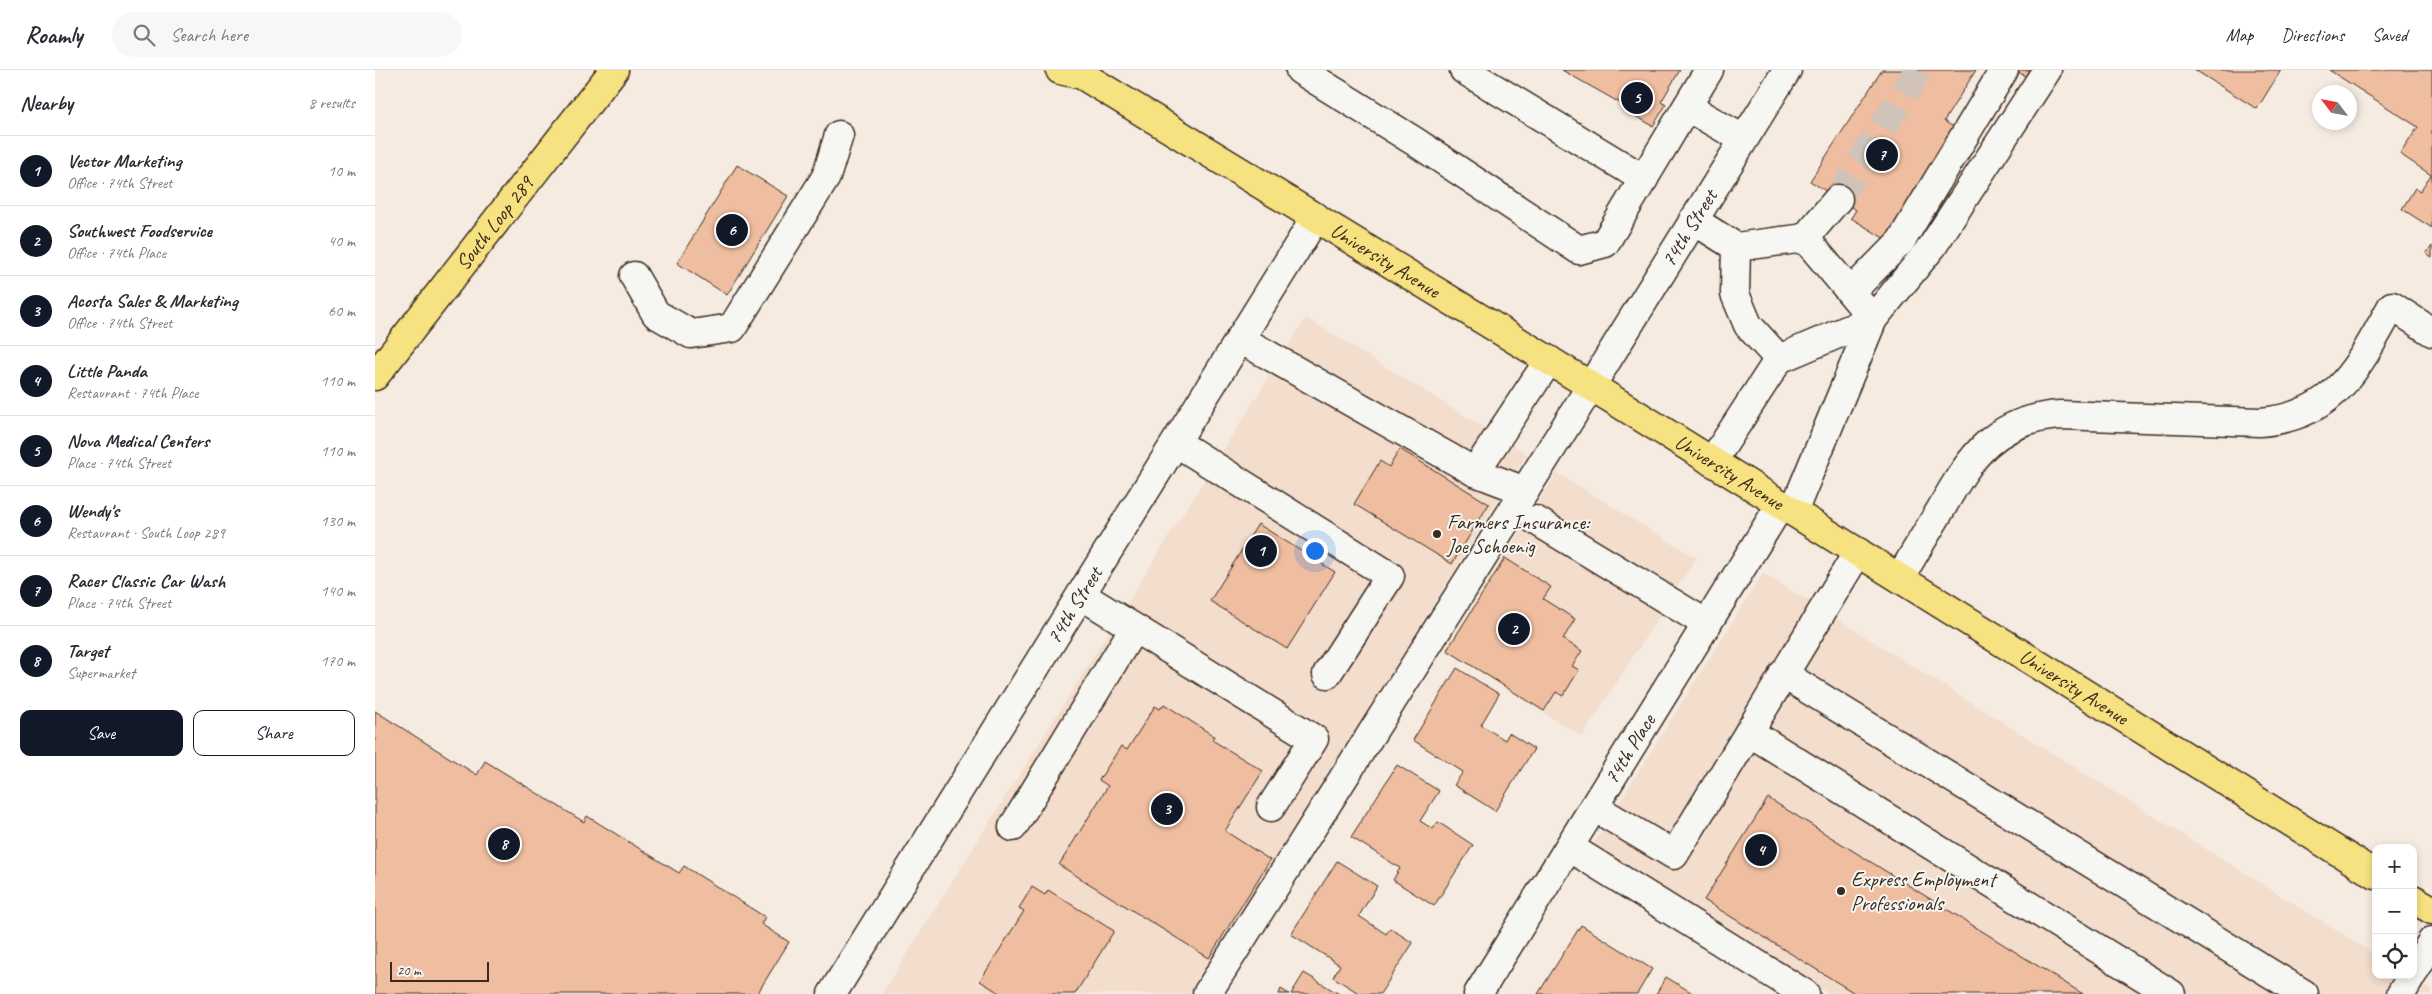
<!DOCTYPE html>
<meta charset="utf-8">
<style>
:root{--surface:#fff;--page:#f7f7f7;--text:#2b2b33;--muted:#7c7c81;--line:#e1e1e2;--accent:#111827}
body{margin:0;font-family:Caveat,sans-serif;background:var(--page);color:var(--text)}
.controls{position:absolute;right:15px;bottom:15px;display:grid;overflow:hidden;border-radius:10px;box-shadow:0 2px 8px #0003}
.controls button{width:45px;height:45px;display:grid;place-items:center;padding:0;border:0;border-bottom:1px solid var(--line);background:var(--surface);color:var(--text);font:25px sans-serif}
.compass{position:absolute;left:1937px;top:15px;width:45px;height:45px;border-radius:50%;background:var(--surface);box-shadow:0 2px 8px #0003;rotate:302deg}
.scale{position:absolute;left:15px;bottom:12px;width:99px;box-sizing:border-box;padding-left:5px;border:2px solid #3b2a1e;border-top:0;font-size:14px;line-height:18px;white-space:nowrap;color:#3b2a1e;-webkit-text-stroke:4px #f6f6f2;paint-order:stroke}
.you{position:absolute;left:939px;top:480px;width:18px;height:18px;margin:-12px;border:4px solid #fff;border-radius:50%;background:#1a73e8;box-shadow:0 0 0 8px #1a73e833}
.badge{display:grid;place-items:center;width:32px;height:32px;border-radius:50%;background:var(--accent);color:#fff;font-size:16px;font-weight:700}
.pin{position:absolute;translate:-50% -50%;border:2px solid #fff;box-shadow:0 1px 5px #0006}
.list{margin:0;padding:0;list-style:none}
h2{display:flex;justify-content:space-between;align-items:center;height:65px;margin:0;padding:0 20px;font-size:21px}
h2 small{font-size:16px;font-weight:400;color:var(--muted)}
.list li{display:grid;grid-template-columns:32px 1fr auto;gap:15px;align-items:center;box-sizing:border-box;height:70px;padding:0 20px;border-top:1px solid var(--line)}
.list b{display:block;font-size:19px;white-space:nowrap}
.list p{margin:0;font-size:16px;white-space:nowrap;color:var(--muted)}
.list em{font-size:16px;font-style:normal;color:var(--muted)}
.actions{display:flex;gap:10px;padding:15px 20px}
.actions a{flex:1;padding:11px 0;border:1px solid var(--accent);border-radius:10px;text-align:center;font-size:18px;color:var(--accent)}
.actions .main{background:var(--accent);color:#fff}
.icon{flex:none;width:28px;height:28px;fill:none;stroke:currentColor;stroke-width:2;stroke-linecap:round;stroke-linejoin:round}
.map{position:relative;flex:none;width:2057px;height:924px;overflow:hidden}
header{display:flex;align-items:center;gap:30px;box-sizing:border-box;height:70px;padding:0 25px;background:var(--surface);border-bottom:1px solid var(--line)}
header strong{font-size:24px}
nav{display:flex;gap:28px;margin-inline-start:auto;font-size:18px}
.search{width:350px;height:45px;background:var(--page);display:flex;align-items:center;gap:12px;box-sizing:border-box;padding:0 18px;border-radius:28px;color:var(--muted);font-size:19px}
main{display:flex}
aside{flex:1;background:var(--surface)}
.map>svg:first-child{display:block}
.built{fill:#f3ddcd}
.building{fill:#efbd9f;stroke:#3b2a1e}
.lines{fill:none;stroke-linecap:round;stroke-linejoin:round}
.minor-tunnel{stroke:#d0c4ba;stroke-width:28;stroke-dasharray:28 14;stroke-linecap:butt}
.minor-casing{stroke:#3b2a1e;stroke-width:31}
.major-casing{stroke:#3b2a1e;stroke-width:31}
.minor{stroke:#f6f6f2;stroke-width:28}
.major{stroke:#f7e281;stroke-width:28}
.poi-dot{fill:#3b2a1e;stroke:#f6f6f2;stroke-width:2}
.labels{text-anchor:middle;stroke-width:4;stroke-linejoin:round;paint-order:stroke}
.street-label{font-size:21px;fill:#3b2a1e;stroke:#f6f6f2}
.poi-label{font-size:21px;fill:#3b2a1e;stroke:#f6f6f2;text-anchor:start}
</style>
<header>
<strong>Roamly</strong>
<div class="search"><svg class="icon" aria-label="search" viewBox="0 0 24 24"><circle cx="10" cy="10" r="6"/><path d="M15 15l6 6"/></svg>Search here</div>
<nav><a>Map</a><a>Directions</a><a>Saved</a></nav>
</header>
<main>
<aside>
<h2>Nearby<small>8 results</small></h2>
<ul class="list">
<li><span class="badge">1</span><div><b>Vector Marketing</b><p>Office · 74th Street</p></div><em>10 m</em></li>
<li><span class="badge">2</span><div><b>Southwest Foodservice</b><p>Office · 74th Place</p></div><em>40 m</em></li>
<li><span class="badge">3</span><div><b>Acosta Sales &amp; Marketing</b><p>Office · 74th Street</p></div><em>60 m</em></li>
<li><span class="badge">4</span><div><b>Little Panda</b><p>Restaurant · 74th Place</p></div><em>110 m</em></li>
<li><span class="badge">5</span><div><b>Nova Medical Centers</b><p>Place · 74th Street</p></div><em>110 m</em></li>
<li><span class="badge">6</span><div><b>Wendy's</b><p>Restaurant · South Loop 289</p></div><em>130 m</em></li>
<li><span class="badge">7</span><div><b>Racer Classic Car Wash</b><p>Place · 74th Street</p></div><em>140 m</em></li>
<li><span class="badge">8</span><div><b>Target</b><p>Supermarket</p></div><em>170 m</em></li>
</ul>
<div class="actions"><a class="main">Save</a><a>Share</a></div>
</aside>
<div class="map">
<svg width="2057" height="924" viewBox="0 0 2057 924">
<rect width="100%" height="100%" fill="#f5ebe1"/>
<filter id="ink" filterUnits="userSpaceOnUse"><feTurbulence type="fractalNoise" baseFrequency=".02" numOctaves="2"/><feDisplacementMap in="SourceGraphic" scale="10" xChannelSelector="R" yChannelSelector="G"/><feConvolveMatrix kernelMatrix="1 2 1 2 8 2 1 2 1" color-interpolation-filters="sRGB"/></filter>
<g filter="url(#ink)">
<!-- built -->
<g class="built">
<polygon points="931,248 1152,384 816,924 507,924"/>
<polygon points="1182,403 1321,488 1207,667 1070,580"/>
<polygon points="1388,503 2001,885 2001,905 2034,905 2057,920 2057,924 1454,924 1217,776"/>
</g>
<!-- building -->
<g class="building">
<polygon points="1187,0 1305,0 1286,32 1291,35 1278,56 1257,44 1259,41"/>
<polygon points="1507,0 1601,0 1569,51 1580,58 1510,169 1476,148 1481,140 1435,111"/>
<polygon points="1640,0 1658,0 1653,8"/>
<polygon points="1820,0 1906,0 1882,39"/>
<polygon points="1954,0 2057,0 2057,158 2027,139 2040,118 2045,121 2056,105 2025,84 2043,57"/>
<polygon points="362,95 413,126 352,225 302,193"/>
<polygon points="2057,176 2057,188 2051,184"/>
<polygon points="1025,379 1114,434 1077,494 979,434 1005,391 1014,397"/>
<polygon points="883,454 960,502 912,579 835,531"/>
<polygon points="1130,488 1176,517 1168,529 1200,549 1188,569 1207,581 1197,596 1204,600 1188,626 1181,622 1169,641 1072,580"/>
<polygon points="1082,598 1124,624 1106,655 1130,670 1134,663 1159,679 1120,741 1079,715 1088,702 1038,670"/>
<polygon points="789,634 839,666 837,670 888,701 850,761 895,790 834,888 684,795 733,716 724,710 746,676 752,680 780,636 785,639"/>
<polygon points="0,641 102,705 110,691 209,752 212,746 304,803 309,796 390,847 386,854 414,872 382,924 0,924"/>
<polygon points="1022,695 1064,721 1045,751 1058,759 1063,752 1098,775 1059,836 1018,810 1025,798 976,767"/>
<polygon points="1393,728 1708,924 1481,924 1329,830"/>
<polygon points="962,791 1002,816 984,846 1011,864 1015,858 1038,873 1005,924 985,924 958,907 965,895 916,864"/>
<polygon points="657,817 670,825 673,820 739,861 700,924 626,924 605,911 649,841 644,838"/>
<polygon points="1206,855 1277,899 1262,924 1163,924"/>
<polygon points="929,903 964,924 916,924"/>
<polygon points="1291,907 1319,924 1281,924"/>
<polygon points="906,919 914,924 904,924"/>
</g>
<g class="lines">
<!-- minor-tunnel -->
<polyline class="minor-tunnel" points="1463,129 1543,0"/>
<defs>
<g id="minor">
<polyline points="925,0 1039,71 1204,180 1230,173 1334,0"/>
<polyline points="1089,0 1269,109"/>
<polyline points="1312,37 1368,69"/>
<polyline points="1318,150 1361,177 1360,224 1373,255 1404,289"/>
<polyline points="1430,168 1463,129"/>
<polyline points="259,206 281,244 316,264 357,258 451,107 464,65"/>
<polyline points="1476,222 1526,171 1629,0"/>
<polyline points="865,269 1100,402 1150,421"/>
<polyline points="802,373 1015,506 952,604"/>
<polyline points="1337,392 1404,289 1498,249 1430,168 1361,177"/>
<polyline points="1100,402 1174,290"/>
<polyline points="1418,442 1498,249 1557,177 1672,0"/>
<polyline points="1160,450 1332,554"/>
<path d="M1525,508c13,-23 27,-46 41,-69 30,-53 53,-89 119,-94l200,7c77,-6 98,-56 132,-116l40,26"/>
<polyline points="706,525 939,669 896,737"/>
<polyline points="1408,604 1929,924"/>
<polyline points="1374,662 1483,482"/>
<polyline points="1219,737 1299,785 1374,662 1796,924"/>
<polyline points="638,757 759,558"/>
<polyline points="1194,777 1430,924"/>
<polyline points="2038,903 2057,871"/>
<path id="s1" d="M457,924l484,-777"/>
<path id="s2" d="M832,924l384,-608 196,-316"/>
<path id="s3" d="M1103,924l303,-490"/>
<polyline points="2026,924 2037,905"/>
</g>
<g id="major">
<path id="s4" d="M685,0l22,5 509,311 785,489"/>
<path id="s5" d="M0,306l239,-306"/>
<polyline points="2038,829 2057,840"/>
</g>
</defs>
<!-- minor casing -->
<use href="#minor" class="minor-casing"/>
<!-- major casing -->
<use href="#major" class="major-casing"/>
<!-- minor -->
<use href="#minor" class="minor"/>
<!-- major -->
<use href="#major" class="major"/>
</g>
</g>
<!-- markers -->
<g class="poi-dot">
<circle cx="1062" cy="464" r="5"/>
<circle cx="1466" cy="821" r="5"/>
</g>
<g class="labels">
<!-- street labels -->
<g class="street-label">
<text dy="7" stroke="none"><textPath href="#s5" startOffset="194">South Loop 289</textPath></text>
<text dy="7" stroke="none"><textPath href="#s2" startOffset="905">74th Street</textPath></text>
<text dy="7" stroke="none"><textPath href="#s4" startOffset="378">University Avenue</textPath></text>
<text dy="7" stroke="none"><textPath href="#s4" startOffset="782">University Avenue</textPath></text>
<text dy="7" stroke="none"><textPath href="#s1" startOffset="458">74th Street</textPath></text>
<text dy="7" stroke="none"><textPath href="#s4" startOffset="1188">University Avenue</textPath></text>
<text dy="7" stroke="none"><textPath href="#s3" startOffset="288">74th Place</textPath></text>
</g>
<!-- poi labels -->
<g class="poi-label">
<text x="1072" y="459">Farmers Insurance:<tspan x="1072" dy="24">Joe Schoenig</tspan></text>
<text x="1476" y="816">Express Employment<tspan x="1476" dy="24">Professionals</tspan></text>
</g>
</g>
</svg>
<div class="controls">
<button>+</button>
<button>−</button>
<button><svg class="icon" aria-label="locate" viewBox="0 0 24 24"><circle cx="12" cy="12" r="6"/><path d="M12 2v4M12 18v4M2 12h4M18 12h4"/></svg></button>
</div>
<svg class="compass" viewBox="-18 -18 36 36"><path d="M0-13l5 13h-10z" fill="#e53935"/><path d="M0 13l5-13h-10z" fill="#7c7c81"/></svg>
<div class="scale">20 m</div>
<div class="you"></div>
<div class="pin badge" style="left:886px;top:481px">1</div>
<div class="pin badge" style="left:1139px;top:559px">2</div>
<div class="pin badge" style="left:792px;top:739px">3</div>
<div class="pin badge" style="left:1386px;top:780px">4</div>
<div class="pin badge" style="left:1262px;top:28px">5</div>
<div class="pin badge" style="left:357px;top:160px">6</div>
<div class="pin badge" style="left:1507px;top:85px">7</div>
<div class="pin badge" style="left:129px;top:774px">8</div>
</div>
</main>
